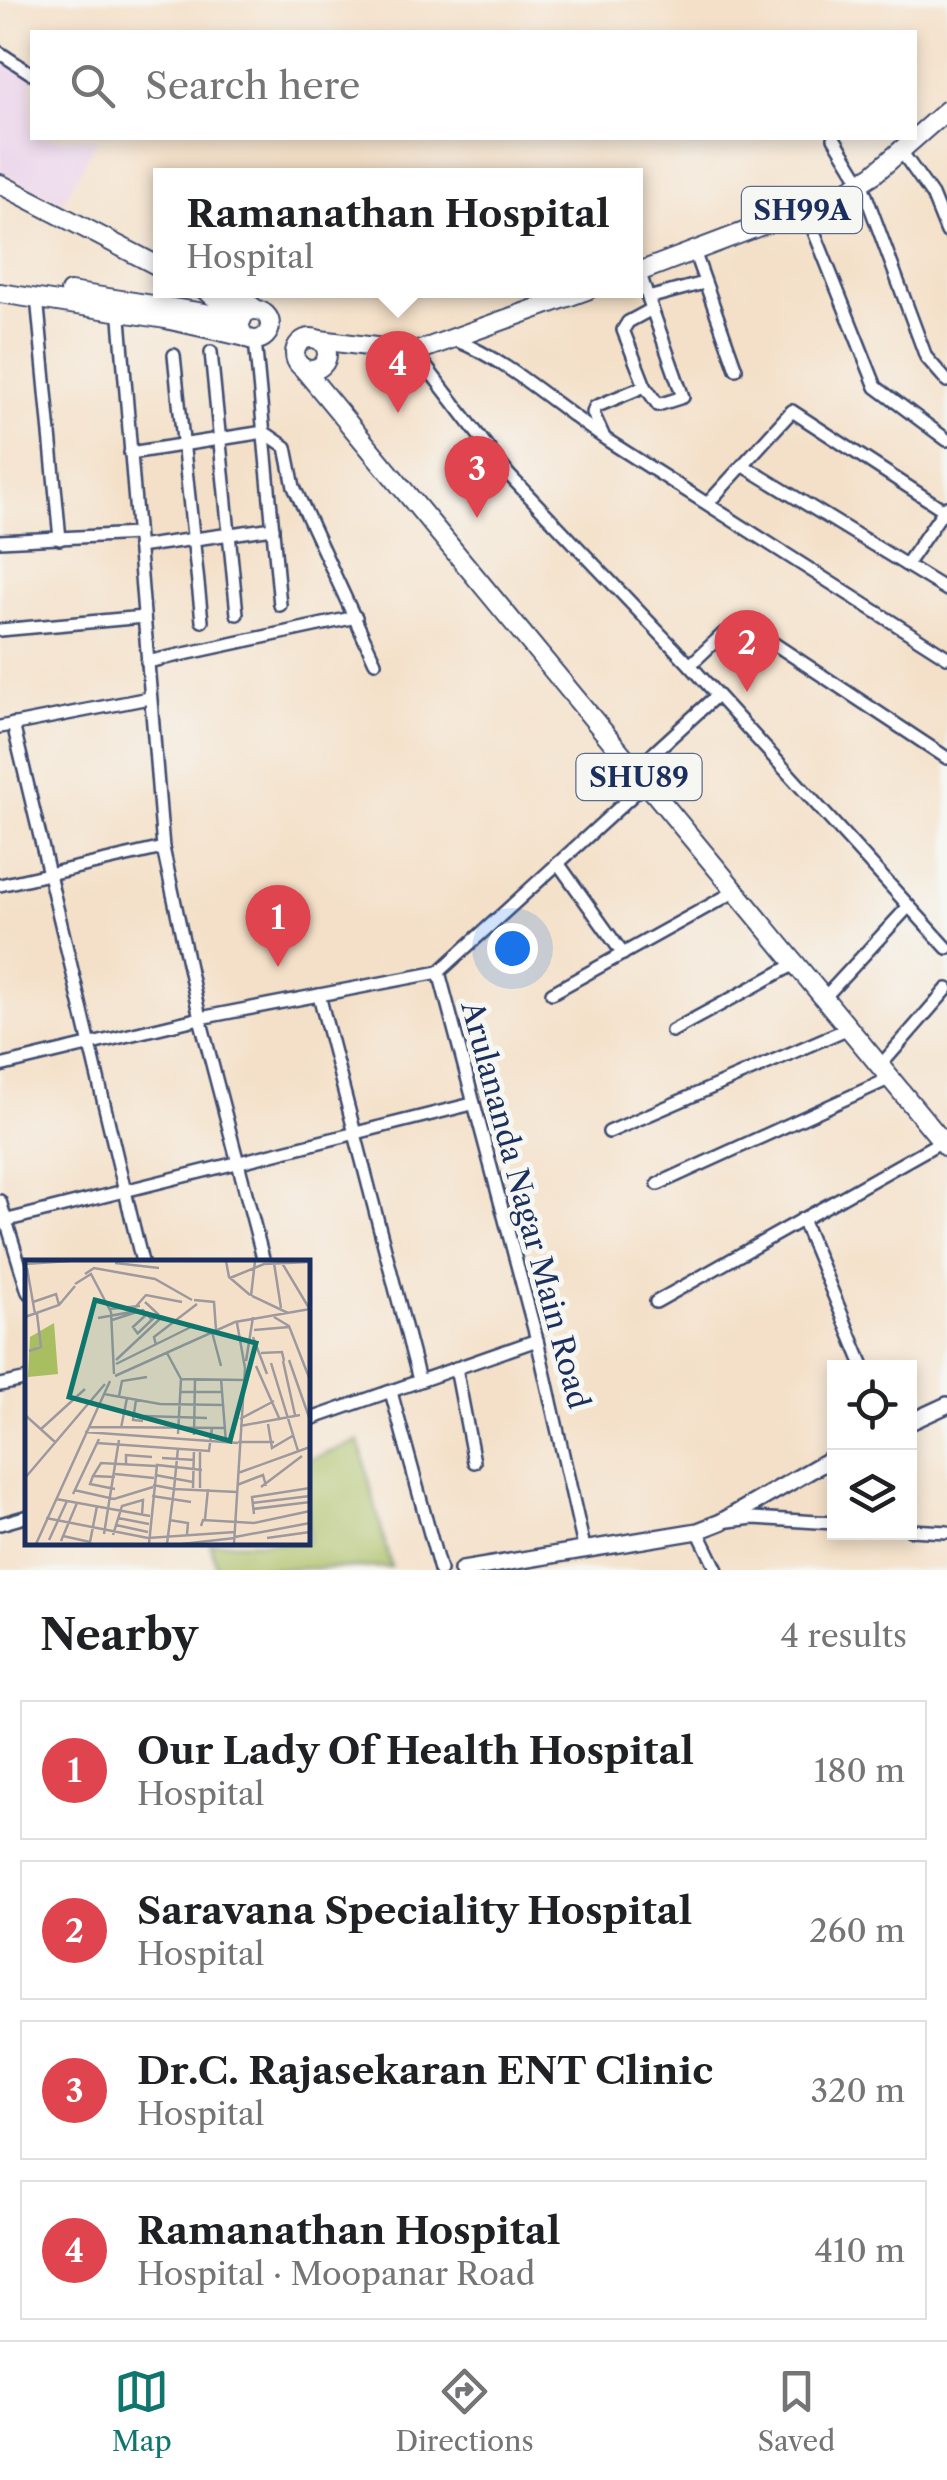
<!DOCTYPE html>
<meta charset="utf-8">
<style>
:root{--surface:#fff;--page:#f2f2f2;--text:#202124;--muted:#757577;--line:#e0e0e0;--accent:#0f766e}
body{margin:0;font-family:"Libre Caslon Text",serif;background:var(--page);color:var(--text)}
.controls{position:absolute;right:30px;bottom:30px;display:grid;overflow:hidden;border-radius:0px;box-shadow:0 5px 15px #0003}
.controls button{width:90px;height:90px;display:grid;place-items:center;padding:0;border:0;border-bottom:2px solid var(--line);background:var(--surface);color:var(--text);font:50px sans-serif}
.you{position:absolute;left:512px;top:948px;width:35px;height:35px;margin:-25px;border:8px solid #fff;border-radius:50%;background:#1a73e8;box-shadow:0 0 0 15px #1a73e833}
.badge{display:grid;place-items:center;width:65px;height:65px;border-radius:50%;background:var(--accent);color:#fff;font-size:32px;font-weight:700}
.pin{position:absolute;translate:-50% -82px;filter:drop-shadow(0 2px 5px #0008)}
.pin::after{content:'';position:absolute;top:52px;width:35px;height:30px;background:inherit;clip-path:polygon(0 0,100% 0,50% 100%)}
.popup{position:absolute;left:153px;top:168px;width:490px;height:130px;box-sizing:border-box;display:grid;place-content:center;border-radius:0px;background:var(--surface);filter:drop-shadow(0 2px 8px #0005);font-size:32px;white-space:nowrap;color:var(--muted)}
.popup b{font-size:38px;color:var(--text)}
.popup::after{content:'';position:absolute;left:50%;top:100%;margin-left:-20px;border:20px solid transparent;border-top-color:var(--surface)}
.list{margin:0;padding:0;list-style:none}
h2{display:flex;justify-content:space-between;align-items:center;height:130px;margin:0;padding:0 40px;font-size:42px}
h2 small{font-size:32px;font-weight:400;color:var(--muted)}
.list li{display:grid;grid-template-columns:65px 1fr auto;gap:30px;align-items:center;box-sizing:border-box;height:140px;margin:0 20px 20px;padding:0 20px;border:2px solid var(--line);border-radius:0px}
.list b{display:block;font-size:38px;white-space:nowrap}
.list p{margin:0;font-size:32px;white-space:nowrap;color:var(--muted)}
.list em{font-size:32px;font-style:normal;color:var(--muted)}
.icon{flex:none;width:55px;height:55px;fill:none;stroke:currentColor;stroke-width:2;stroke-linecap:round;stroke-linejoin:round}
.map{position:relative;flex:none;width:947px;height:1570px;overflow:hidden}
.search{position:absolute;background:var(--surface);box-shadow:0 5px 15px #0003;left:30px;right:30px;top:30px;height:110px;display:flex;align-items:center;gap:25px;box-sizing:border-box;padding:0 35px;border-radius:0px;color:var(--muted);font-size:38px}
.sheet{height:770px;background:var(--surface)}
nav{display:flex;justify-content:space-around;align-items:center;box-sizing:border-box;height:140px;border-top:2px solid var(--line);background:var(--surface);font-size:28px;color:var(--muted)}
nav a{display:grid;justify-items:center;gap:5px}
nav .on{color:var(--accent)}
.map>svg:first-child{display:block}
.built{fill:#ebd1eb}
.green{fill:#a9bd61;stroke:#627660;stroke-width:2.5}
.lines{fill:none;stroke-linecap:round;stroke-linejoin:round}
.minor-casing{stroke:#3c4a6e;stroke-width:16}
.secondary-casing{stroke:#3c4a6e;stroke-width:20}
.primary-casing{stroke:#3c4a6e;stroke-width:22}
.minor{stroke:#fff;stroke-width:11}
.secondary{stroke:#fff;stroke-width:15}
.primary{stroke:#fff;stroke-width:18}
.labels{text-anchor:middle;stroke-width:10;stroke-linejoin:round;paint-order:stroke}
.shield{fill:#f6f6f2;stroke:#5d6b8a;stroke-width:2.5}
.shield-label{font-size:28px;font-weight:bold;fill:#1b2f5e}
.street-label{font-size:30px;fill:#1b2f5e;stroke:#f6f6f2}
.inset-road{fill:none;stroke:#9d999e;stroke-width:2.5}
.view{fill:#0f766e;fill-opacity:0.15;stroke:#0f766e;stroke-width:5}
.inset-edge{fill:none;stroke:#1b2f5e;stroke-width:5}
</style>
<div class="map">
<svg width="947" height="1570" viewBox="0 0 947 1570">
<rect width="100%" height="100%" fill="#f6f6f2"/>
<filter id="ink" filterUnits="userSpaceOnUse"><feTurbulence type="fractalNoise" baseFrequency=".01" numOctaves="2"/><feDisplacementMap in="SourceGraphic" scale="20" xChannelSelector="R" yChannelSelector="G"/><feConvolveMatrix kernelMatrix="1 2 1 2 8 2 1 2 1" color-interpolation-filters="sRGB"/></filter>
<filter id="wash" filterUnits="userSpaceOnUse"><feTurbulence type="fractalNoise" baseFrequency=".0048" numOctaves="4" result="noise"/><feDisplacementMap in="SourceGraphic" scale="40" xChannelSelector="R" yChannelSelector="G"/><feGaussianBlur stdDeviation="2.25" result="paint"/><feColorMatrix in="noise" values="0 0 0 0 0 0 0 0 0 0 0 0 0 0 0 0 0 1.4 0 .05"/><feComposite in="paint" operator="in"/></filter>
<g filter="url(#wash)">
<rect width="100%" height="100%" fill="#f4e0c8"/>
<!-- built -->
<polygon class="built" points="0,45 32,65 32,138 98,138 63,202 0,172"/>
<!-- green -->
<polygon class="green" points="359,1441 391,1567 218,1570 210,1543 308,1542 308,1460"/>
</g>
<g filter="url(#ink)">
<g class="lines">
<defs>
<g id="minor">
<polyline points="0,53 32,74"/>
<polyline points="834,138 861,182 926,357 947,381"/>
<polyline points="901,151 932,195 947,232"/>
<polyline points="805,209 876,387 947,440"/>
<polyline points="694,251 736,369"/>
<polyline points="37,297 60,539"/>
<polyline points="648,298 704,283"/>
<polyline points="119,306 163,848 200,1018 264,1262"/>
<polyline points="255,340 280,605"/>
<path d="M455,340c56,22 102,67 152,100 113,73 227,144 340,217"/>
<polyline points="211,352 237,614"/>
<polyline points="415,352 509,475 690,665 947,948"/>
<polyline points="174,355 202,621"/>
<polyline points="645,386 658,405 683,397 652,309"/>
<polyline points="603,435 593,413 595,407 645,386 623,330 628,322 652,309 639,271"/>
<polyline points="130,453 264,432 286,447 294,487 375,662"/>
<polyline points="744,466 947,590"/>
<polyline points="709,502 792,411 947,512"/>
<polyline points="0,541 137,534"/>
<polyline points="138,547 273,528"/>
<polyline points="906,565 946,507"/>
<polyline points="0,630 144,617"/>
<polyline points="147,662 356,617"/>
<polyline points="690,665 724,633 743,623 947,758"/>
<polyline points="13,724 142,1262"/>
<polyline points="0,727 149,698"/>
<polyline points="634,771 717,695"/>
<polyline points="558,863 623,954"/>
<polyline points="0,885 163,848"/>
<polyline points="552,993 734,892"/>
<polyline points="319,995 419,1380"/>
<polyline points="824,998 909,906"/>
<polyline points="672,1031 795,964"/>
<polyline points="881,1065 947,989"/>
<polyline points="0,1066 200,1018 439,972"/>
<polyline points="609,1132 849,1028"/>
<polyline points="658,1184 891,1078"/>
<polyline points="0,1201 28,1292"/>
<polyline points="802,1219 864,1368"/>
<polyline points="0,1222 472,1104"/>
<polyline points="656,1302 942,1141"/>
<polyline points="456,1368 474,1462"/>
<polyline points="0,1385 28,1379"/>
<polyline points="391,1392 440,1570"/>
<polyline points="308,1420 537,1340"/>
<polyline points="729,1521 753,1518 834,1523"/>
<polyline points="0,1524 28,1516"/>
<polyline points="910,1530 947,1532"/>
<polyline points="698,1531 717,1570"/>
<polyline points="584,1547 537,1340 439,972 645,784"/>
</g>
<g id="secondary">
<polyline points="910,1422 947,1405"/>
<polyline points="462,1570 698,1531 721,1522 834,1457"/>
</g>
<g id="primary">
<polyline points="0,184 160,267"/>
<polyline points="636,273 839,196 874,174 947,110"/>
<polyline points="205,290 241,318"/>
<polyline points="230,290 257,310"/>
<polyline points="70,292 242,319"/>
<polyline points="0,293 166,319 246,337"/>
<circle cx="255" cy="325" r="15"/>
<circle cx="311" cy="354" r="16"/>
<polyline points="320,340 415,352 587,290"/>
<polyline points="302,367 947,1147"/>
</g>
</defs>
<!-- minor casing -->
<use href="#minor" class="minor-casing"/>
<!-- secondary casing -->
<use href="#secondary" class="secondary-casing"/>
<!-- primary casing -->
<use href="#primary" class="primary-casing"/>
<!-- minor -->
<use href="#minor" class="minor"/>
<!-- secondary -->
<use href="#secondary" class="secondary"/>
<!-- primary -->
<use href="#primary" class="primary"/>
</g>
</g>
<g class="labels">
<!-- shield labels -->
<g class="shield">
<rect x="742" y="187" width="120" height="46" rx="8"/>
<rect x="576.5" y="754" width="125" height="46" rx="8"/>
</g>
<g class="shield-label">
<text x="802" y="220">SH99A</text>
<text x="639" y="787">SHU89</text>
</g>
<!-- street labels -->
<g class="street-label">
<text transform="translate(525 1205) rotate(75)" y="10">Arulananda Nagar Main Road</text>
</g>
</g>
<!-- overview -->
<g transform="translate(25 1260)">
<rect width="285" height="285" fill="#f4e0c8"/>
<path d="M29,63l4,51 -30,3 2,-40z" fill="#a9bd61"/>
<path class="inset-road" d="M201,1l3,16 21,18M90,3l44,5M249,3l7,45M257,3l27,45M0,4l45,-3M2,8l8,46M60,14l9,-6 61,11 37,21M205,18l34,-14 46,-2M50,24l16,-10 20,38 3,62M226,36l4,-35M227,36l36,17M169,40l20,2 2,28M8,42l23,-8 3,11M84,49l31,-3M0,57l34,-12 16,-19M249,57l15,9 21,54M73,58l33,-6 15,-17 36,7M87,60l31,-10 9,10M229,70l35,-3M187,72l9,34M112,74l21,-20 -13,-12M113,74l-5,-7 16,-15M228,77l14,37M131,85l-2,-8 43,-33M4,91l12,-4 -4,-33M142,93l14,26 63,1M236,93l21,-1 2,9M91,100l47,-44M264,100l21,60M221,101l7,-44M258,101l12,54M246,103l27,88M91,104l79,-39M231,106l24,54M90,116l120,-54 75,-13M196,119l5,64M155,132h42M79,134l56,10 63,1M94,136l3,-15 25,-4M111,140l-3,20 10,1M0,155l30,27M119,156l63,2M215,159l34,-18M243,164l4,24 22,-13M215,166l60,-11M64,167l136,1M96,168l6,-30M15,170l45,-41M60,172l153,11M153,174l3,-55M169,175l1,-56M213,182h36M72,183l112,8 3,-23M175,191v37M137,198l33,2M101,204v-9l26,2M213,213l72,-26M90,214l39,4M130,215l38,7M68,216l-3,8 25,5M90,217l-22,-1 8,-13 55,3M0,218l80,-94M128,225l21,4 4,-41M212,225l26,-10 3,11M236,227l41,-31M168,228l1,-39M49,230l40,9 39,-12M48,234l26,-55M127,236l39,6M31,239l94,17M227,243l58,-7M228,249l57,-7M229,254l-2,-17 58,-9M21,258l102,20 87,-6M93,258l31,6M180,259l3,-30M144,260l19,3 -1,11M91,265l32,7M176,266l2,-6 51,3 56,-12M79,274l15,-94M88,275l9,-29 21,-6 -1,15M38,276l27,6 7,-36M210,277l75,-14M242,278l43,-6M24,280l18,-39M36,281l16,-38M11,284l74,-163M124,284l8,-79 45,5M142,284l7,-55 63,3M157,284l53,-6M209,284l11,-176 -8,-45"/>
<path class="view" d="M70,40l161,43 -26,98 -161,-44z"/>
<rect width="285" height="285" class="inset-edge"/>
</g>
</svg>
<div class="controls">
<button><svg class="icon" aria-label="locate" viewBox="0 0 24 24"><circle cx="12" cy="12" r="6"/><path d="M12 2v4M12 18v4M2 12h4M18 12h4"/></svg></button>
<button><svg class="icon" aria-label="layers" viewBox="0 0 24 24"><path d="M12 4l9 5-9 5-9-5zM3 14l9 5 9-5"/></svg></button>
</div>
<div class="you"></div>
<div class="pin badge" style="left:278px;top:967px;background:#e0444e">1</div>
<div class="pin badge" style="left:747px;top:692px;background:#e0444e">2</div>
<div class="pin badge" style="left:477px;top:518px;background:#e0444e">3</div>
<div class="pin badge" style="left:398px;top:413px;background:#e0444e">4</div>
<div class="popup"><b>Ramanathan Hospital</b>Hospital</div>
<div class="search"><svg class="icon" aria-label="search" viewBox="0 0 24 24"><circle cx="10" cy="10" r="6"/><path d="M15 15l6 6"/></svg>Search here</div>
</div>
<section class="sheet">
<h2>Nearby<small>4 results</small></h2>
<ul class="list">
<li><span class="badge" style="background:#e0444e">1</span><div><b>Our Lady Of Health Hospital</b><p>Hospital</p></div><em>180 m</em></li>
<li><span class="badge" style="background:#e0444e">2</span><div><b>Saravana Speciality Hospital</b><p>Hospital</p></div><em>260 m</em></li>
<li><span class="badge" style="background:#e0444e">3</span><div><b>Dr.C. Rajasekaran ENT Clinic</b><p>Hospital</p></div><em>320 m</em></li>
<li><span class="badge" style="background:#e0444e">4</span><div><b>Ramanathan Hospital</b><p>Hospital · Moopanar Road</p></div><em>410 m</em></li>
</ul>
</section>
<nav>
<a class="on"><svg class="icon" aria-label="map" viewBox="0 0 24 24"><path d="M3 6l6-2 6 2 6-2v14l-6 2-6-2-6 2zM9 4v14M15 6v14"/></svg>Map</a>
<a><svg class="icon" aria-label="directions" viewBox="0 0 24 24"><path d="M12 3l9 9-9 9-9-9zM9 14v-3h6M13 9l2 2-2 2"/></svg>Directions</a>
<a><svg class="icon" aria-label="saved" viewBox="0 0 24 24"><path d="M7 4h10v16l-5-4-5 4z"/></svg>Saved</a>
</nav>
